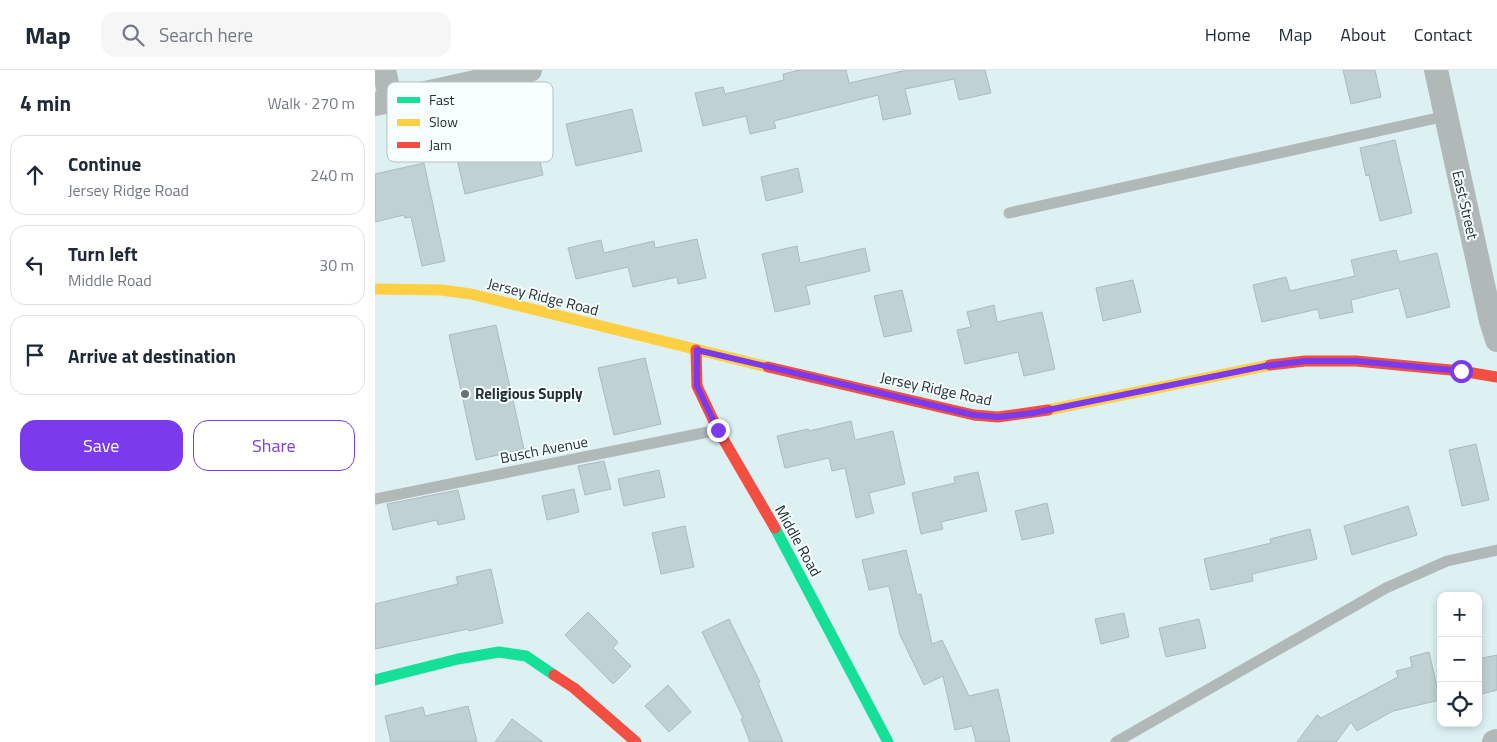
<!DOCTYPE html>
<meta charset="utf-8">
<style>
:root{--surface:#fff;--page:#f6f6f7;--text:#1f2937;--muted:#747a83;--line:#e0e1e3;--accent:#7c3aed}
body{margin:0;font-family:"Titillium Web",sans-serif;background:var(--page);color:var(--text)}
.controls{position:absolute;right:15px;bottom:15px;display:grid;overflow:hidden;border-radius:10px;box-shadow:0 2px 8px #0003}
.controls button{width:45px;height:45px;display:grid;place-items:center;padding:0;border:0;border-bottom:1px solid var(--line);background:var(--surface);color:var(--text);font:25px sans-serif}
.stop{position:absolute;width:15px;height:15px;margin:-11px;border:4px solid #7c3aed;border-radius:50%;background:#fff}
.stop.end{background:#7c3aed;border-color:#fff;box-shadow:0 1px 5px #0008}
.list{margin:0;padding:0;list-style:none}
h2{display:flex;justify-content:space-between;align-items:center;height:65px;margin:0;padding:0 20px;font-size:21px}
h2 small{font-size:16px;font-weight:400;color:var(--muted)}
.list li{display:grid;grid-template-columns:32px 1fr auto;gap:15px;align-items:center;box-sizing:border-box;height:80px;margin:0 10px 10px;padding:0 10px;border:1px solid var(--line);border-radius:15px}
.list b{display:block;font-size:19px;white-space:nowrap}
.list p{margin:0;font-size:16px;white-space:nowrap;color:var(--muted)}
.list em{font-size:16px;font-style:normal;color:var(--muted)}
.actions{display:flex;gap:10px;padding:15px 20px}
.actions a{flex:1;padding:11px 0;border:1px solid var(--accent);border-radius:15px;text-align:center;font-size:18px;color:var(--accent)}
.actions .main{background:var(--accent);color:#fff}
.icon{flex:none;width:28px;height:28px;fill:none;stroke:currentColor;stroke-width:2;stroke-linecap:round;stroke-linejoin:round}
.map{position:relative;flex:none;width:1122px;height:672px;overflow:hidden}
header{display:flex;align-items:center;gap:30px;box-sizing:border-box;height:70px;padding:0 25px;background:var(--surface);border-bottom:1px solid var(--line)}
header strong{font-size:24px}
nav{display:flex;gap:28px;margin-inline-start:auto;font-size:18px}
.search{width:350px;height:45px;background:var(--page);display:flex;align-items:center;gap:12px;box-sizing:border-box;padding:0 18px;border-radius:15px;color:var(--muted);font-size:19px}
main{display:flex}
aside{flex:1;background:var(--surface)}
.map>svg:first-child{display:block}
.building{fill:#bfd1d3;stroke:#adbbbd}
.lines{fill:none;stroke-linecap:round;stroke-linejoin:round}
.lane{stroke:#b1b8b8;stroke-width:11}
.street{stroke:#b1b8b8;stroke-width:24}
.fast{stroke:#16e098;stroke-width:11}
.slow{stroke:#ffcf43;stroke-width:11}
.jam{stroke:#f24e42;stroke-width:11}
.route{stroke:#7c3aed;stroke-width:6}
.poi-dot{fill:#657475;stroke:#f7feff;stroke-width:2}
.labels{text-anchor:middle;stroke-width:4;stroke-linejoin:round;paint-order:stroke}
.street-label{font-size:15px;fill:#243132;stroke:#f7feff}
.poi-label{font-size:15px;font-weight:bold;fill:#243132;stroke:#f7feff;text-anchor:start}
.key{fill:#f7feff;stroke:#b8c0c2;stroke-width:1}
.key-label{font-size:14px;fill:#243132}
</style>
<header>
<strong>Map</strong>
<div class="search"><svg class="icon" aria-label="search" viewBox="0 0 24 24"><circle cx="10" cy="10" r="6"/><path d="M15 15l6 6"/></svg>Search here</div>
<nav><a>Home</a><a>Map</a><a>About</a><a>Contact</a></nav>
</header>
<main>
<aside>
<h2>4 min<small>Walk · 270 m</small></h2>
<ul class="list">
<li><svg class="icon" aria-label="ahead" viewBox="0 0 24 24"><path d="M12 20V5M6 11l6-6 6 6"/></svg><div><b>Continue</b><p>Jersey Ridge Road</p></div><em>240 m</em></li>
<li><svg class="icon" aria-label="left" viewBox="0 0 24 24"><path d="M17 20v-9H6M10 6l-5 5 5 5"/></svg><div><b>Turn left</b><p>Middle Road</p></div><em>30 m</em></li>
<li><svg class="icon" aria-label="arrive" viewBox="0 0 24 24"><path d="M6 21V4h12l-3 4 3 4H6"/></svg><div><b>Arrive at destination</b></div></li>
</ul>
<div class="actions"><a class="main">Save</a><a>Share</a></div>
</aside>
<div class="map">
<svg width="1122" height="672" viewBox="0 0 1122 672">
<rect width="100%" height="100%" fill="#ddf0f2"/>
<!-- building -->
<g class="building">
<polygon points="425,0 471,0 474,13 532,0 610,0 616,23 584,30 579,9 530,19 536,44 508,50 503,25 399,51 401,58 375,64 371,46 328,56 320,23 348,17 350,24 409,10 408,4"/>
<polygon points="968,0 1000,0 1006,27 976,34"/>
<polygon points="257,39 267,81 201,96 191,54"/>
<polygon points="159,64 168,105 90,124 80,80 119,71 119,73"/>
<polygon points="1020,70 1037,143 1005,151 994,105 991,106 985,78"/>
<polygon points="49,93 70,191 47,196 36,147 30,148 29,145 0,152 0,104"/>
<polygon points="423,98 428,122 391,131 386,107"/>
<polygon points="322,169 331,208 303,214 302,207 258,217 253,197 201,209 193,178 226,170 229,183 279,171 280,178"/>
<polygon points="422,176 425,193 490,178 495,201 431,216 435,234 400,242 387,184"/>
<polygon points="1021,180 1024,192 1062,183 1075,237 1032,248 1024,218 976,230 978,242 945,249 943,239 887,252 878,215 911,207 915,221 980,206 976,190"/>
<polygon points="758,210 766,242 728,251 721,218"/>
<polygon points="527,220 537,261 509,267 499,226"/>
<polygon points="619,235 622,252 667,242 680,299 649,306 643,282 590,294 582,260 596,257 592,242"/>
<polygon points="121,255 149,379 101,390 74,265"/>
<polygon points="270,288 286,354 239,365 223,298"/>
<polygon points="476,351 480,370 518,361 530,414 494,423 499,443 481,448 470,398 457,401 454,388 410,398 402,366 433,359 434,361"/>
<polygon points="1101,374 1114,430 1087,436 1074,380"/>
<polygon points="229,391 236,419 210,425 203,396"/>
<polygon points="284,400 290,427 249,436 243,409"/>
<polygon points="603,402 612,441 566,452 568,459 546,464 537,423 580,413 579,407"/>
<polygon points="199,419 204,442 172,450 167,426"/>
<polygon points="83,420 90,449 63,455 62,450 18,460 12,434"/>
<polygon points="672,433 679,463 647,470 640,441"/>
<polygon points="1033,436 1042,465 977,485 969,456"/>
<polygon points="310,456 319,497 286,504 277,463"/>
<polygon points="935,459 942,489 877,504 878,511 836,520 829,489 896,473 895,469"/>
<polygon points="531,480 542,525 546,524 557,574 567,570 594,626 623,619 635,672 601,672 597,656 580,660 568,606 549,615 525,565 514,516 494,520 487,490"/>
<polygon points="116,499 128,553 94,561 93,559 0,579 0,534 83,514 81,507"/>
<polygon points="213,542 243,572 238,578 256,596 238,614 190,565"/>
<polygon points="749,543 754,567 726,574 720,549"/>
<polygon points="354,549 385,612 383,613 408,672 375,672 366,649 368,648 327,562"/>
<polygon points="824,549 831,578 791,587 784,558"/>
<polygon points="1054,582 1065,630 1018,641 982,661 976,652 961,672 922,672 942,645 946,648 1023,607 1021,601 1037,597 1035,587"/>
<polygon points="1122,585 1122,620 1103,625 1103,589"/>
<polygon points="293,615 316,642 294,662 270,636"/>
<polygon points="93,636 102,672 16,672 10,646 48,637 50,646"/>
<polygon points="137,649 168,672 120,672"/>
</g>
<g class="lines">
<!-- lane -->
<g class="lane">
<polyline points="634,143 1071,46"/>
<polyline points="0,429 343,360"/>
<polyline points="741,672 1011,518 1072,491 1122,480"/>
</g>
<!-- street -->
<g class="street">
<polyline points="9,0 16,31"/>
<polyline points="1061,0 1116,251 1122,270"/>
<polyline points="0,34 155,0"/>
<polyline points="1119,672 1122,671"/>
</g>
<!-- fast -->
<g class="fast">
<polyline points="400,458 513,672"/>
<polyline points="0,610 83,589 124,582 151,586 179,605"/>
</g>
<!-- slow -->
<g class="slow">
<polyline points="0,219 66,220 96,224 393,297"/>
<polyline points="673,340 895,295"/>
</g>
<!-- jam -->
<g class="jam">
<polyline points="321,280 322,316 343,360 400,458"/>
<polyline points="895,295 930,291 981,291 1086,301 1122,307"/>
<polyline points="393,297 599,345 623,347 673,340"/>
<polyline points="179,605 199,618 261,672"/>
</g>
</g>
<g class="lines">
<!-- route -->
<polyline class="route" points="343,360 322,316 322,280 599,345 623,347 658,343 890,296 930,291 981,291 1086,301"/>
</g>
<!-- markers -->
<circle class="poi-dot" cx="90" cy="324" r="5"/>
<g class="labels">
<!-- street labels -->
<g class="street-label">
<text transform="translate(1090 135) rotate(77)" y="5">East Street</text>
<text transform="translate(168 227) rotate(14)" y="5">Jersey Ridge Road</text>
<text transform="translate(561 319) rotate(12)" y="5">Jersey Ridge Road</text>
<text transform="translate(169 380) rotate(-11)" y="5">Busch Avenue</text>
<text transform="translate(423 471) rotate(61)" y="5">Middle Road</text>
</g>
<!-- poi labels -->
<g class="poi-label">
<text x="100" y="329">Religious Supply</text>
</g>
</g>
<!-- legend -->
<rect x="12" y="12" width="166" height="80" rx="8" class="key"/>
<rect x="22" y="27" width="23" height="6" fill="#16e098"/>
<rect x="22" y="49" width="23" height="7" fill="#ffcf43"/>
<rect x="22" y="72" width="23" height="6" fill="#f24e42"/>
<g class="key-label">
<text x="54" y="35">Fast</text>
<text x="54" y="57">Slow</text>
<text x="54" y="80">Jam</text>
</g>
</svg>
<div class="controls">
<button>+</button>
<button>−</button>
<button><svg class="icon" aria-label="locate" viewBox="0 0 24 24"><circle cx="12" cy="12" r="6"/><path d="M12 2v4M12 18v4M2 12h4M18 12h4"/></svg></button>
</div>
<div class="stop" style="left:1086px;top:301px"></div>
<div class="stop end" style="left:343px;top:360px"></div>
</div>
</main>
